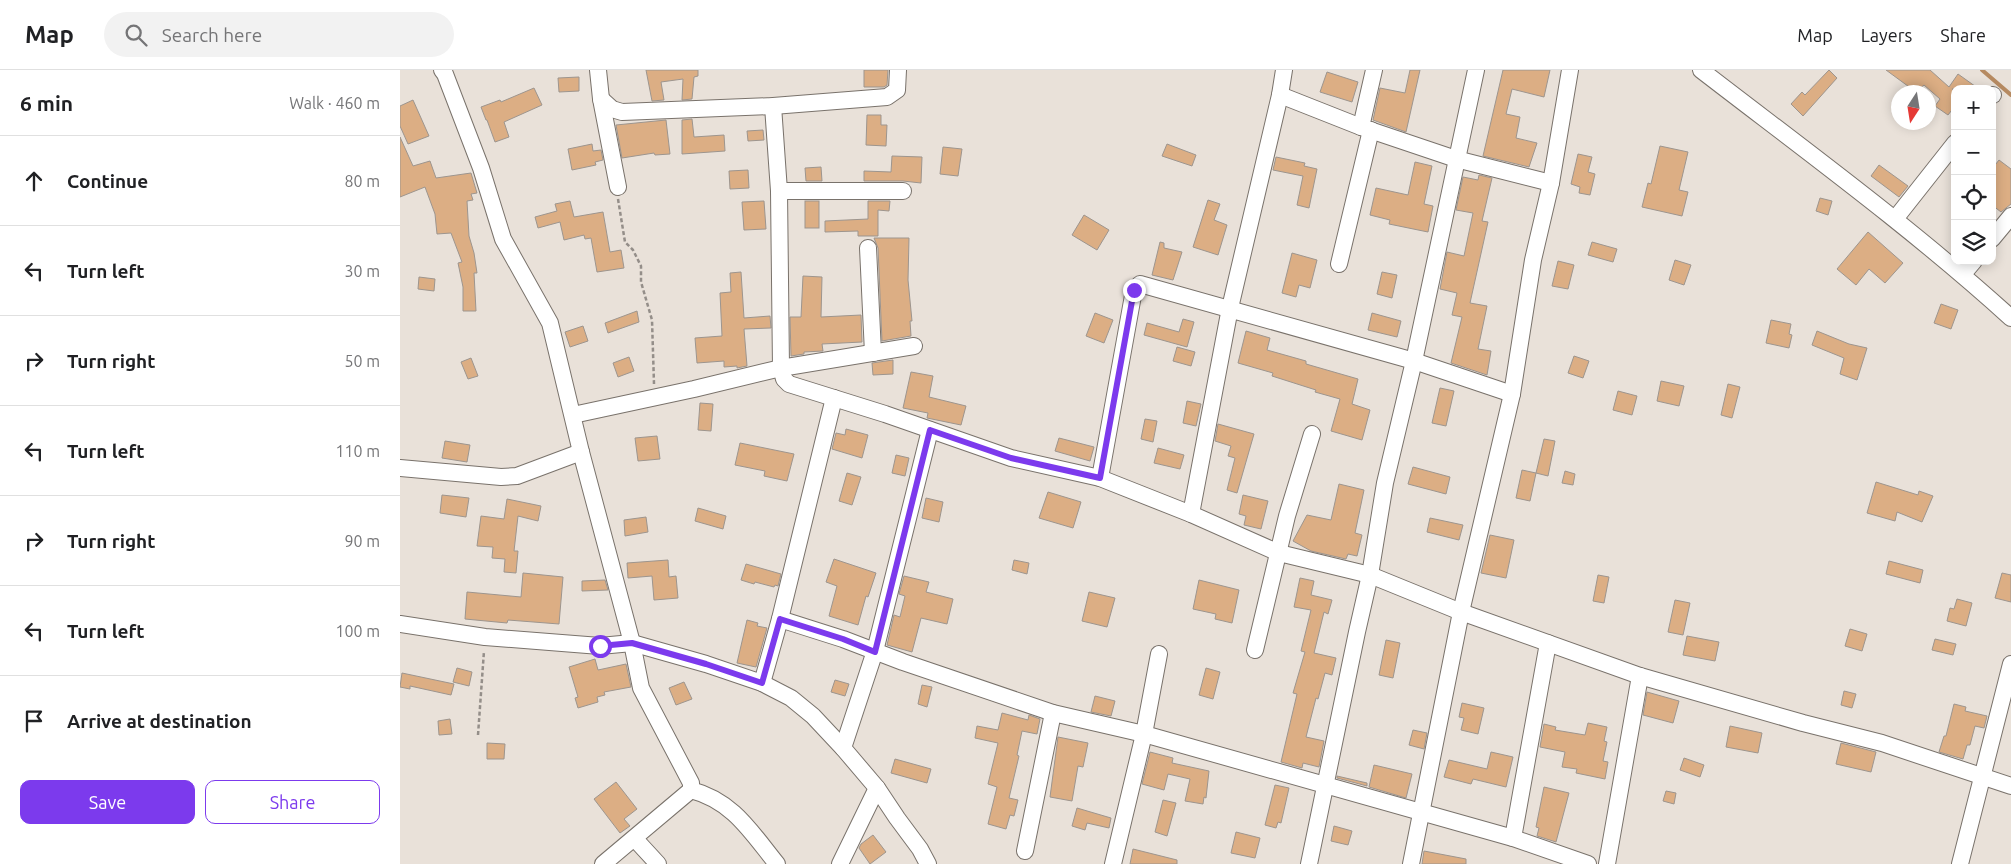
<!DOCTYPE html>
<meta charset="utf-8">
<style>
:root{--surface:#fff;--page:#f2f2f2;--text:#202124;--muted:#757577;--line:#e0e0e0;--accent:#7c3aed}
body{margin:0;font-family:Ubuntu,sans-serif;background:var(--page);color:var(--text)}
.controls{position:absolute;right:15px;top:15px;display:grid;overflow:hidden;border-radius:10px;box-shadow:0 2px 12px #0003}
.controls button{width:45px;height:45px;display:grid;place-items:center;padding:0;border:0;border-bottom:1px solid var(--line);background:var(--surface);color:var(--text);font:25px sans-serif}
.compass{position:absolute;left:1491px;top:15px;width:45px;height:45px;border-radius:50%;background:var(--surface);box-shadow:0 2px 12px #0003;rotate:192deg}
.stop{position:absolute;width:15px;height:15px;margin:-11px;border:4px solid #7c3aed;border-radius:50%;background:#fff}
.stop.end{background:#7c3aed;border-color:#fff;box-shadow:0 1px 5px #0008}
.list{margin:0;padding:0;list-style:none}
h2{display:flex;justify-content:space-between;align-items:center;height:65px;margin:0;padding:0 20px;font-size:21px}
h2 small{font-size:16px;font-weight:400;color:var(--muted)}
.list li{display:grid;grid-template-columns:32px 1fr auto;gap:15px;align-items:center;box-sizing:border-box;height:90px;padding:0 20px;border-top:1px solid var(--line)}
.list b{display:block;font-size:19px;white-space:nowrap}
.list em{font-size:16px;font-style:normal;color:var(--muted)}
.actions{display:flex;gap:10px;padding:15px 20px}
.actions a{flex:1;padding:11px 0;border:1px solid var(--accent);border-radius:10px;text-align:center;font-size:18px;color:var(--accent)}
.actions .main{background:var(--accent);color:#fff}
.icon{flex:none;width:28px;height:28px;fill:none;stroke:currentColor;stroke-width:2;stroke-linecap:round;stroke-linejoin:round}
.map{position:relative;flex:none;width:1611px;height:794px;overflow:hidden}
header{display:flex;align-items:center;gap:30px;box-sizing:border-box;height:70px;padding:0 25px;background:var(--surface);border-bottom:1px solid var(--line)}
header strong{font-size:24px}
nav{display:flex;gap:28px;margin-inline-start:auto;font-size:18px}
.search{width:350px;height:45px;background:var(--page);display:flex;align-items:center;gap:12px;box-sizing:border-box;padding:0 18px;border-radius:28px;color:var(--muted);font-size:19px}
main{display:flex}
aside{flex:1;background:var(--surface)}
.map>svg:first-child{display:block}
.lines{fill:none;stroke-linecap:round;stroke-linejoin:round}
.stream{stroke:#b68a61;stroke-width:4}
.building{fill:#dcae84;stroke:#9d958e}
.street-casing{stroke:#79726b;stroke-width:18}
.path{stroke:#948e89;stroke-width:2.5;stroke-dasharray:4 2.5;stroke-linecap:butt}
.street{stroke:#fff;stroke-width:16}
.route{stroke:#7c3aed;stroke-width:6}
</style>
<header>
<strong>Map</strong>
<div class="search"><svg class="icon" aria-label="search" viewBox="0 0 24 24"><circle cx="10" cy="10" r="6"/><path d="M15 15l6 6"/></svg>Search here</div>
<nav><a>Map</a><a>Layers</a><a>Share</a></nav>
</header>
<main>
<aside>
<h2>6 min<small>Walk · 460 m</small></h2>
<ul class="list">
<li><svg class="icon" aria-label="ahead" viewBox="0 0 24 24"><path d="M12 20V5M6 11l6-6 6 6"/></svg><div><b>Continue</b></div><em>80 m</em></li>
<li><svg class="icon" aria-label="left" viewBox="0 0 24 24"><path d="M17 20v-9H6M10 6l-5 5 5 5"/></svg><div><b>Turn left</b></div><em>30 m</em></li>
<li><svg class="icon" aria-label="right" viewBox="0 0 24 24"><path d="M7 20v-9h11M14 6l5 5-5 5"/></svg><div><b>Turn right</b></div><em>50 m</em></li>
<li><svg class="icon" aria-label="left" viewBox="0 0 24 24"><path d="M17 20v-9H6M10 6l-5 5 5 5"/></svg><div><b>Turn left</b></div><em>110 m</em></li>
<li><svg class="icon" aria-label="right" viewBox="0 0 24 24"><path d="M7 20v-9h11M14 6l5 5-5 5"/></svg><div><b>Turn right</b></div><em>90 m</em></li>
<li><svg class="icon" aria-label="left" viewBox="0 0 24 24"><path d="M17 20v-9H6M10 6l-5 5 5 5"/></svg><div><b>Turn left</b></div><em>100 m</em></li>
<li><svg class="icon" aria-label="arrive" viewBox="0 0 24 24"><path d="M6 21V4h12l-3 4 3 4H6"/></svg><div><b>Arrive at destination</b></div></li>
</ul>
<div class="actions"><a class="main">Save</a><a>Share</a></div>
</aside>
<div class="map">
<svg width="1611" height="794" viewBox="0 0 1611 794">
<rect width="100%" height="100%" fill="#e9e1d9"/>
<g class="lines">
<!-- stream -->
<polyline class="stream" points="1582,0 1611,25"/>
</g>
<!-- building -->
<g class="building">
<polygon points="246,0 298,0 298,6 294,7 292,29 282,30 283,9 261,12 264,30 252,31"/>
<polygon points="464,0 488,0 487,15 484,17 464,17"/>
<polygon points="1010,0 1020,0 1006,62 973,50 980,18 1005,23"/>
<polygon points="1103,0 1150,0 1144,27 1112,19 1106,44 1120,47 1116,68 1137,73 1129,97 1083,86"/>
<polygon points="1429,0 1437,8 1403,46 1391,34 1402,22 1405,25"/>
<polygon points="1486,0 1530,0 1549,17 1558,4 1579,19 1552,19 1555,21 1555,36 1548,45 1535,36 1540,29 1524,15 1516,22"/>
<polygon points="927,2 958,12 952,32 920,22"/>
<polygon points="179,7 179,21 159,22 158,8"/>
<polygon points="134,18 142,35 104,52 109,67 95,72 87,50 86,50 81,37 100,30 101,32"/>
<polygon points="13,30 29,66 8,74 0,56 0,36"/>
<polygon points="467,45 481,45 481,55 487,55 486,76 466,75"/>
<polygon points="292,49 294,67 324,65 325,81 282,84 282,50"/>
<polygon points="266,50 270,84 255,85 254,83 222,88 216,55"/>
<polygon points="363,60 364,70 348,71 347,61"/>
<polygon points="0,67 13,96 30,91 36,108 71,103 77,123 71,124 73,130 67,131 69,166 74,183 77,203 74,203 76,241 63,241 63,217 58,193 62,192 51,163 37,164 35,144 25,117 0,127"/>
<polygon points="192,74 193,81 201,80 203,90 195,92 196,95 172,100 168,79"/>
<polygon points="767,74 796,85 792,96 762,86"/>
<polygon points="1260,76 1288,82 1279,120 1288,122 1282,146 1242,137 1248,113 1251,114"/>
<polygon points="543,77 562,79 558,106 540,104"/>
<polygon points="1178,84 1192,87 1188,102 1195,104 1190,125 1179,123 1180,117 1171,114"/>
<polygon points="492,86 522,87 521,113 503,111 464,111 464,101 491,102"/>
<polygon points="876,87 905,93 904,96 917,99 909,138 897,135 903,106 873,100"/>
<polygon points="1599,90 1611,99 1611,134 1601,142 1592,135 1592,99"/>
<polygon points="1015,92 1032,96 1024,134 1033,136 1028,162 989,154 990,150 970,145 976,118 1008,125"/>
<polygon points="1479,95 1508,116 1499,127 1471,106"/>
<polygon points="421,97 422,111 406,111 405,98"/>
<polygon points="348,100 349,118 330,119 329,101"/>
<polygon points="1079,105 1092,108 1082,151 1088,152 1070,233 1087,236 1078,279 1091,281 1087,305 1051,293 1062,247 1052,245 1057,223 1040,219 1047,182 1064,186 1073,143 1056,140 1063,107 1078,110"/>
<polygon points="1420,128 1432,131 1428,145 1416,141"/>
<polygon points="808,130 820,134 814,150 827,155 818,185 793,177"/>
<polygon points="170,131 174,147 203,142 210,182 221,180 224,198 197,202 191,168 185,169 184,165 164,170 160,152 138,158 135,147 157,141 155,134"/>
<polygon points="364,131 366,159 344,160 342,132"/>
<rect x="405" y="131" width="14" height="27"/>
<polygon points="468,131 490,131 489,141 478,140 478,166 458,166 458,161 425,162 425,151 468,149"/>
<polygon points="684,145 709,160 697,180 672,165"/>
<polygon points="1468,162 1503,193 1485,213 1469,199 1456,215 1437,199"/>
<polygon points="474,168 509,168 508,210 512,251 510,251 511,266 482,271 478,178"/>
<polygon points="760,172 764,173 764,178 782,182 773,210 752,205"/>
<polygon points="1192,172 1217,179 1213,192 1188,185"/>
<polygon points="892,183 917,190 910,218 899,215 896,227 882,223"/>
<polygon points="1275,190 1291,195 1284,215 1269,210"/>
<polygon points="1158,191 1174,195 1168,219 1152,216"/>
<polygon points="341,202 344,248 370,246 371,258 344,259 347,296 337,298 337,296 324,297 324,291 297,293 295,268 322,266 320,223 331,222 330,203"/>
<polygon points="982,202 997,205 992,228 977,224"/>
<polygon points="403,206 422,207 421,247 461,245 462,272 422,274 423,281 404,282 404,284 391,286 390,247 401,247"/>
<polygon points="19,207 35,209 34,221 18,219"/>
<polygon points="1541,234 1558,240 1551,259 1534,253"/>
<polygon points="237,241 239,252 208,263 205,253"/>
<polygon points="695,243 713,250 704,273 686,266"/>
<polygon points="972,243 1001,251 997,267 968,260"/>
<polygon points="783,249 794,252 787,277 744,265 747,253 779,262"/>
<polygon points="1371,250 1391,254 1389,264 1392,265 1389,278 1366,273"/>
<polygon points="183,256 188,271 170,277 165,262"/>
<polygon points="846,261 870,268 867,280 906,291 906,294 958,309 952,334 970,340 962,370 931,361 940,329 915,322 916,320 872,306 873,303 838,293"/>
<polygon points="1417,261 1449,274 1467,278 1457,310 1440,304 1444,288 1412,275"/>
<polygon points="777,277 795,282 791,296 773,291"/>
<polygon points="1174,286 1189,291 1183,308 1168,303"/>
<polygon points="229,287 234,301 218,307 213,293"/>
<polygon points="71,288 78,306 68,309 61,292"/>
<polygon points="493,290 493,304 473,305 472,293"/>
<polygon points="511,302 533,306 529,327 566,336 561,355 527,348 528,343 503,338"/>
<polygon points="1261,311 1284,316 1279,336 1257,331"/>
<polygon points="1328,314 1340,317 1332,348 1321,345"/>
<polygon points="1040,318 1054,321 1046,356 1032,353"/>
<polygon points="1218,321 1237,326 1232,345 1213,340"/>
<polygon points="787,331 801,334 796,356 783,353"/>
<polygon points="300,333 313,334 311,361 298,360"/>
<polygon points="745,349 757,351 753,372 741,369"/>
<polygon points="818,354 854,364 837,423 827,420 835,388 828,386 831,376 815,371"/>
<polygon points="446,359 468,365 462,388 432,379 436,363 445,365"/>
<polygon points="257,366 260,389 238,391 235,368"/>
<polygon points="659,368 694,377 690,391 655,381"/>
<polygon points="1144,369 1155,371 1148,406 1136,403"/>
<polygon points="45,371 70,375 67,392 42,388"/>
<polygon points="340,373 394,384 387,411 364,406 365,401 335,395"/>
<polygon points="758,378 784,385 780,399 754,393"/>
<polygon points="496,385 509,388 505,406 492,403"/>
<polygon points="1013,397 1050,407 1046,424 1008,414"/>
<polygon points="1122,400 1136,403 1130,431 1116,428"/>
<polygon points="1165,401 1175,404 1173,415 1162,413"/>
<polygon points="447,403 461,407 452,435 439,431"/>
<polygon points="1476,412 1518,425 1519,421 1533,426 1522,452 1497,442 1495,451 1467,443"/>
<polygon points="939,414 964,420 955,463 962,465 957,486 948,484 946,489 911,481 893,471 907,445 931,450"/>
<polygon points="648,422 681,432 673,458 639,448"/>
<polygon points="42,425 69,428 66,447 40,443"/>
<polygon points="843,425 868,431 861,459 844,455 846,446 839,444"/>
<polygon points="526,428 543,432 539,452 522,448"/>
<polygon points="107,429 141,436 138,451 118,446 114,481 118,481 116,503 104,502 105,489 92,488 93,477 77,476 81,446 104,449"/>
<polygon points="298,438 326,446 323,459 295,451"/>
<polygon points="246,447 248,462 225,466 224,450"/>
<polygon points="1030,448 1063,455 1059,470 1027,462"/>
<polygon points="1090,465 1114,470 1106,508 1081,503"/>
<polygon points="434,489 476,503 468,527 466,526 458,555 429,546 437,516 426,512"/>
<polygon points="268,490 269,507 276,506 278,528 254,530 252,506 228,508 227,493"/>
<polygon points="614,490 629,493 627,504 612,500"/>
<polygon points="1489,491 1523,500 1520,513 1486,504"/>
<polygon points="346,494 381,504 378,516 375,515 374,517 355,512 354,514 341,510"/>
<polygon points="123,503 163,507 159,554 108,550 107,553 65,549 67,522 121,527"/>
<polygon points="1602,503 1611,505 1611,532 1595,528"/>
<polygon points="1198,505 1209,507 1204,533 1193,531"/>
<polygon points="504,506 529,512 526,522 553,529 547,554 521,548 512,582 487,575 494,545 500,547 505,526 499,524"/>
<polygon points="900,508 914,511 911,525 932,530 928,544 924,542 914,583 936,588 932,605 925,603 918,629 916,628 906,667 924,671 919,697 903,693 902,698 881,692 897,624 893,623 905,582 901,581 911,540 894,537"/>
<polygon points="205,510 208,520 182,521 182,511"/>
<polygon points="799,510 839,520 832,553 815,549 816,544 793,539"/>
<polygon points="689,522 715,528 707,557 682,551"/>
<polygon points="1557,529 1572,533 1566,556 1547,551 1550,538 1554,539"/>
<polygon points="1275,530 1290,533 1283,565 1268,562"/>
<polygon points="347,550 358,553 357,556 367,558 356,597 337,593"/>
<polygon points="1450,559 1467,564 1462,581 1445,576"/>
<polygon points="1287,566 1319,572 1315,591 1283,585"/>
<polygon points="1535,569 1556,574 1553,585 1532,580"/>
<polygon points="986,570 1000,573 993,608 979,605"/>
<polygon points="195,589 198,600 226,594 231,617 204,622 205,625 197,627 198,632 178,638 175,628 178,627 169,597"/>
<polygon points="57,598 72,602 69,616 53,612"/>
<polygon points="806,598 820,602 813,629 799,625"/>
<polygon points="2,603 54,614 51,625 10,616 10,619 0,617"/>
<polygon points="435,610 449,614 445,626 431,622"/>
<polygon points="284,612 292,629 276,635 269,618"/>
<polygon points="522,615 532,617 527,637 518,634"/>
<polygon points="1444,621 1456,624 1452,638 1441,635"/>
<polygon points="1247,622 1279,631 1273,653 1243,645"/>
<polygon points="695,626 715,631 711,646 691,642"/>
<polygon points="1062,633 1084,638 1078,664 1061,660 1064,648 1059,647"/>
<polygon points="1554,634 1566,637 1565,641 1587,646 1584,658 1575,656 1570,675 1567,675 1563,689 1539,682 1544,666 1546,666"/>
<polygon points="602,643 628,650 629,645 640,649 637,664 622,661 617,685 619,686 609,728 618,730 614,746 610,745 606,759 588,754 597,717 588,714 598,673 575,668 577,656 598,660"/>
<polygon points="50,649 52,664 39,665 38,651"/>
<polygon points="1188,653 1207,657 1204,671 1207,672 1203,691 1208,692 1205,709 1176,703 1177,699 1162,697 1165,682 1140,677 1144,654 1156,657 1155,660 1185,665"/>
<polygon points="1330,656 1362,663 1358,683 1326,677"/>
<polygon points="1013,660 1027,663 1024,679 1009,675"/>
<polygon points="658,667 688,673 683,697 678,696 672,731 650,727"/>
<polygon points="87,673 105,674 104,689 87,689"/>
<polygon points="1441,673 1476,682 1471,702 1436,694"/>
<polygon points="750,682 773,688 772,693 809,701 806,728 804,727 803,734 785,731 790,709 768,704 764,720 742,714"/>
<polygon points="1091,682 1113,687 1106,717 1073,709 1071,714 1044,707 1049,690 1087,699"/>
<polygon points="1284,688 1304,695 1300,707 1280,700"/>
<polygon points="495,689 531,699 527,713 491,703"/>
<polygon points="974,695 1012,704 1006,728 969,717"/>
<polygon points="937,706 967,713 967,716 937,708"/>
<polygon points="216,712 237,739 224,749 230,756 220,763 194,729"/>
<polygon points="875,715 889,718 881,753 878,752 876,758 865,755"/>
<polygon points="1144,717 1169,723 1156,772 1137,766 1139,758 1136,757"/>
<polygon points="1266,721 1276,723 1274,734 1263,731"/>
<polygon points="763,730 776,733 767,766 755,762"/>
<polygon points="677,738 711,748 709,758 687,753 685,760 672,756"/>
<polygon points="934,756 952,761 948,775 931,771"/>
<polygon points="836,762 860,768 855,788 831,783"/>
<polygon points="473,765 486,782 470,794 459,778 461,774"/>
<polygon points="733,779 777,790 777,794 730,794"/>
<polygon points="1024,781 1066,789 1066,794 1022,794"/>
</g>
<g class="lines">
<defs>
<g id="street">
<polyline points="42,0 45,4 81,98 103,169 150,253 181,382 232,573 241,618 291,713 291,720 203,794"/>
<polyline points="198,0 201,29 218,117"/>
<path d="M1301,0c105,81 212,159 310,248"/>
<polyline points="880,25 961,57 1056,89 1151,113"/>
<polyline points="1592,25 1593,25"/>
<polyline points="201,29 212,39 222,42 373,36 487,27 497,20 498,0"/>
<polyline points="373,36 379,121 381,298 384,309 389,314 485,344 611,388 700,408 791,444 879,483 970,505 1061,542 1240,606 1403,653 1482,673 1611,716"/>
<polyline points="961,57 974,0"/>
<polyline points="379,121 503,121"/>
<polyline points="1495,149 1555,73"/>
<polyline points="1592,169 1611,146"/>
<polyline points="468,178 473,283"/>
<polyline points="939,194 971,60"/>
<polyline points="1563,204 1574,191"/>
<polyline points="173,345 294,319 381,298 514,276"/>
<polyline points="0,398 101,407 117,406 181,382"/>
<polyline points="700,408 734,220 740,214 1014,291 1112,324"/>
<polyline points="791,444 830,238 880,25 884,0"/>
<polyline points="380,549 443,569 503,592 653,643 744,664 1113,768 1188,794"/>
<polyline points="0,554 85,567 200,576 232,573 306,594 362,613 391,628 413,646 443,678 477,718 497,748 520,779 528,794"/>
<polyline points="855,580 887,446 912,364"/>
<polyline points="362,613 380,549 434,328"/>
<polyline points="443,678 475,581 530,360"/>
<path d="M291,720c42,11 60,42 86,74"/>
<polyline points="1113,768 1148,573"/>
<polyline points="235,769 258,794"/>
<polyline points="625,781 653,643"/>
<polyline points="440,794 477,718"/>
<polyline points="713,794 744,664 759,584"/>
<polyline points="909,794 957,562 970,505 985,413 1014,291 1076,0"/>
<polyline points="1011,794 1061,542 1112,324 1133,190 1151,113 1170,0"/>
<polyline points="1207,794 1240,606"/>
<polyline points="1560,794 1611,594"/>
</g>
</defs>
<!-- street casing -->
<use href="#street" class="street-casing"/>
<!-- path -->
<g class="path">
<polyline points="218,129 225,172 233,180 241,196 241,212 252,250 254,314"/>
<polyline points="78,665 84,581"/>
</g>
<!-- street -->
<use href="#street" class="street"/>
</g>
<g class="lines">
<!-- route -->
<polyline class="route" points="200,576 232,573 306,594 362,613 380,549 443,569 475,582 530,360 611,388 700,408 734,220"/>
</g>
</svg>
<div class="controls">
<button>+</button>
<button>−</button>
<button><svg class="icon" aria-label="locate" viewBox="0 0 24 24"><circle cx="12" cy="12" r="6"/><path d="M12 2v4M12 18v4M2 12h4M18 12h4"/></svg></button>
<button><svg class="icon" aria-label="layers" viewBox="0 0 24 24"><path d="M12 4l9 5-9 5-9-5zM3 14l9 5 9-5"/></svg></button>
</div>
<svg class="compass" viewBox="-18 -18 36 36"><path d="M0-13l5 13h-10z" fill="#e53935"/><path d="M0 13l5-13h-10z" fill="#757577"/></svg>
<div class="stop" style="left:200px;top:576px"></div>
<div class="stop end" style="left:734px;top:220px"></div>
</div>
</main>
